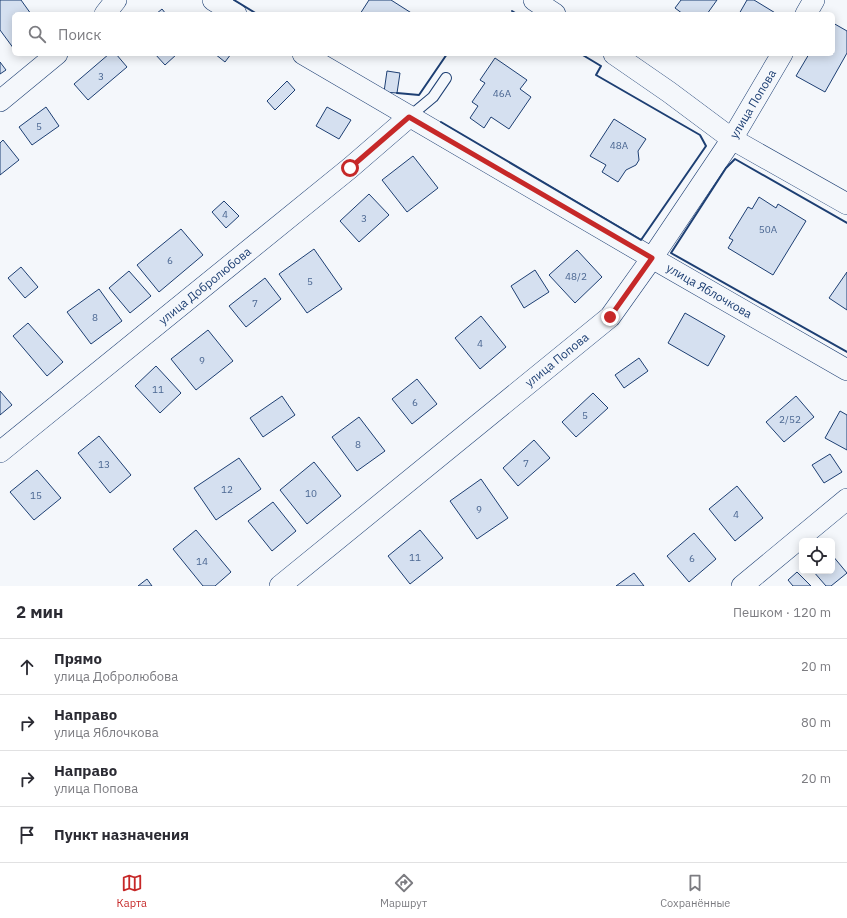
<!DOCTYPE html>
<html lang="ru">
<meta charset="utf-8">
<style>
:root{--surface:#fff;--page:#f2f2f3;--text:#2b2b33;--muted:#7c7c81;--line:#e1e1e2;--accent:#c62828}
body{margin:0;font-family:"IBM Plex Sans",sans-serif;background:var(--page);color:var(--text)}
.controls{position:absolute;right:12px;bottom:12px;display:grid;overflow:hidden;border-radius:6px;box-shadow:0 2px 10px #0003}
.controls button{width:36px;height:36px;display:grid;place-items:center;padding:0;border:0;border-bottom:1px solid var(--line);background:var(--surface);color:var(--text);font:20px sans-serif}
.stop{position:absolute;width:12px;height:12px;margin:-9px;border:3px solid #c62828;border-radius:50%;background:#fff}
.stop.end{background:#c62828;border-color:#fff;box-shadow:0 1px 4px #0008}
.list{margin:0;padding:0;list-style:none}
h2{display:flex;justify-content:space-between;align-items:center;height:52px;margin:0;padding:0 16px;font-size:17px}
h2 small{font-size:13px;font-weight:400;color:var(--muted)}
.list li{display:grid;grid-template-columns:26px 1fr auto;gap:12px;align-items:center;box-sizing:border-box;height:56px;padding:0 16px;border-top:1px solid var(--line)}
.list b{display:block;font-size:15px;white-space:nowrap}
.list p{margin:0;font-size:13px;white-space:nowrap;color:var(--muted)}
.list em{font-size:13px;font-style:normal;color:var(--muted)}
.icon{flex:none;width:22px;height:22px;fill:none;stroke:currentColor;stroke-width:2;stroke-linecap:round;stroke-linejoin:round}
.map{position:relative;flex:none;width:847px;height:586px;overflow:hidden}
.search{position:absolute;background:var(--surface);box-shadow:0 2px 10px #0003;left:12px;right:12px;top:12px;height:44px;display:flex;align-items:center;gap:10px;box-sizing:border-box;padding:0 14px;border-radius:6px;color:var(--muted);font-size:15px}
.sheet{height:276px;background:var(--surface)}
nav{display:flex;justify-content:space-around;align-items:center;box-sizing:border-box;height:56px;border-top:1px solid var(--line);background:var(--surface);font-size:11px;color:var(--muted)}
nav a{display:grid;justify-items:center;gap:2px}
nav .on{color:var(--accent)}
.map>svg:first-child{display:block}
.building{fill:#d5e0f0;stroke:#1d3f73}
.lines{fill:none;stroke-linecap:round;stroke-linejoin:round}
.lane-casing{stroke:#1d3f73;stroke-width:12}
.street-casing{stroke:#1d3f73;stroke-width:22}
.lane{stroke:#f4f7fb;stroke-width:10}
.street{stroke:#f4f7fb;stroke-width:21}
.wall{stroke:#1d3f73;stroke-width:2}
.route{stroke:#c62828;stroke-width:5}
.labels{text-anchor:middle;stroke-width:3;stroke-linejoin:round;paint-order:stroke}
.number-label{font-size:10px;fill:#4b6792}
.street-label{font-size:12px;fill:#1d3f73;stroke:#f4f7fb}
</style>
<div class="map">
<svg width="847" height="586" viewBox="0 0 847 586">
<rect width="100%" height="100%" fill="#f4f7fb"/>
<!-- building -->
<g class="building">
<polygon points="0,0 21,0 31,14 14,14 14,49 0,30"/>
<polygon points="369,0 391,0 413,14 360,14"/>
<polygon points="681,0 717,0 707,14 683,14 675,8"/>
<polygon points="747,0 754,0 777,14 739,14"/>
<polygon points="162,9 166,14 156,14"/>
<polygon points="833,23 847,31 847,53 825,92 796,76 809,54 833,54"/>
<polygon points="109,54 116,54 127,67 88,100 74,84"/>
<polygon points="155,54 177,54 165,65"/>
<polygon points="215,54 231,54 225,62"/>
<polygon points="495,58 527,80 520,89 531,97 509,129 491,117 484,128 470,118 478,106 472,102 485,83 480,80"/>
<polygon points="0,62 6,70 0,74"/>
<polygon points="387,71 400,73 397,93 384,92"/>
<polygon points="287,81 295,90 275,110 267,101"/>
<polygon points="46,107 59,126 32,145 19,127"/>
<polygon points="327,107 351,120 339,139 316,126"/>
<polygon points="614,119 646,139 638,151 639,160 636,165 626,170 618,182 602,172 606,165 590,156"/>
<polygon points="3,140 19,160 0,175 0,143"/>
<polygon points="413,156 438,188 407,212 382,180"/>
<polygon points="369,194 389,215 359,242 340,221"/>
<polygon points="759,197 776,208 778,204 806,221 773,275 728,248 733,240 729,238 748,207 752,209"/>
<polygon points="224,201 239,216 226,228 212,212"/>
<polygon points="181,229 203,255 159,292 137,265"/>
<polygon points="314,249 342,289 307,313 279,274"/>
<polygon points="577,250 602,277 575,303 549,275"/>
<polygon points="21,267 38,287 25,298 8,278"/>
<polygon points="535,270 549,292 524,308 511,286"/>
<polygon points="129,271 151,296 130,313 109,288"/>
<polygon points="847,272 847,310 829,298"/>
<polygon points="265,278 281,299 246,327 229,306"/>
<polygon points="99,289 122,321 91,344 67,312"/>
<polygon points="685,313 725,336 708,366 668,343"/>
<polygon points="481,316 506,347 480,369 455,338"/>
<polygon points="28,323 63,362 47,376 13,336"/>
<polygon points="208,330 233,361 196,390 171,359"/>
<polygon points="639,358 648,371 624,388 615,375"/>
<polygon points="156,366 181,393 160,413 135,386"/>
<polygon points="417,379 437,404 412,424 392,399"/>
<polygon points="0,391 12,405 0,415"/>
<polygon points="593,393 608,408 576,437 562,422"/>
<polygon points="282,396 295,415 263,437 250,418"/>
<polygon points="796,396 814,417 784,442 766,422"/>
<polygon points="840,411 847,415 847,450 825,438"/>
<polygon points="359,417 385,451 357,471 332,437"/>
<polygon points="99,436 131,475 110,493 78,453"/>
<polygon points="534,440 550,458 518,486 503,468"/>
<polygon points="830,454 842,472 824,483 812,465"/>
<polygon points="239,458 261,489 216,520 194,488"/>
<polygon points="314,462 341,496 307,524 280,490"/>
<polygon points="37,470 61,498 34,520 10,492"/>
<polygon points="481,479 508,518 477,539 450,501"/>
<polygon points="737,486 763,518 735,541 709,509"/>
<polygon points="273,502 296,531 272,551 248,521"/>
<polygon points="196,530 231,572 215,586 203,586 173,549"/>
<polygon points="420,530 443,558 410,584 388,556"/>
<polygon points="694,533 716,559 689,582 667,556"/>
<polygon points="832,555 847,573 831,586 826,586 813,571 832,571"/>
<polygon points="797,572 811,586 793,586 788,580"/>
<polygon points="634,573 644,586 616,586"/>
<polygon points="147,579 152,586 138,586"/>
</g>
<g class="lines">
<defs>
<polyline id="lane" points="409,117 433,97 446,78"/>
<g id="street">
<polyline points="213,0 236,14"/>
<polyline points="534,0 555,14"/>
<polyline points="105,14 116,0"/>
<polyline points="806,14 814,0"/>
<polyline points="303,54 652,258 847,370"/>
<polyline points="614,54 669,92 732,139 847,204"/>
<polyline points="0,101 57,54"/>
<polyline points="0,452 350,168 409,117"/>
<polyline points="280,586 610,317 652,258 732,139 782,54"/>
<polyline points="742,586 847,499"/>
</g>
</defs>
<!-- lane casing -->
<use href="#lane" class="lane-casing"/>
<!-- street casing -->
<use href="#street" class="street-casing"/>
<!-- lane -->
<use href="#lane" class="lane"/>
<!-- street -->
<use href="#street" class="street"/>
<!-- wall -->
<g class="wall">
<polyline points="234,0 257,14"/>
<polyline points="512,11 517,14"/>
<polyline points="397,93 419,95 447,54"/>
<polyline points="441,122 641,240 706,146 700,135 596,75 601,66 581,54"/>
<polyline points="847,223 735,159 726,168 671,253 847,352"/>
</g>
</g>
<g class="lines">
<!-- route -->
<polyline class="route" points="350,168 409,117 652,258 610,317"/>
</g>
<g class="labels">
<!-- number labels -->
<g class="number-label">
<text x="101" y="80">3</text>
<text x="502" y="97">46А</text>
<text x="39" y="130">5</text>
<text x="619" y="149">48А</text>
<text x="225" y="218">4</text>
<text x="364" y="222">3</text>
<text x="768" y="233">50А</text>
<text x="170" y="264">6</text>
<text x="576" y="280">48/2</text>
<text x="310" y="285">5</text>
<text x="255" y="307">7</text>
<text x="95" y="321">8</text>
<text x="480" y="347">4</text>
<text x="202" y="364">9</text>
<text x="158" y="393">11</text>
<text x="415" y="406">6</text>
<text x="585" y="419">5</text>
<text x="790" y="423">2/52</text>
<text x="358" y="448">8</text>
<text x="526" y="467">7</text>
<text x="104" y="468">13</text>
<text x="227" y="493">12</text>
<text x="311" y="497">10</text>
<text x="36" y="499">15</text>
<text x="479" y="513">9</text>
<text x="736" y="518">4</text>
<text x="415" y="561">11</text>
<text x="692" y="562">6</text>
<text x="202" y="565">14</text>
</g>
<!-- street labels -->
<g class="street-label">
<text transform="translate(753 104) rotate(-59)" y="4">улица Попова</text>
<text transform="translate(205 286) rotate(-39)" y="4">улица Добролюбова</text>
<text transform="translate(709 291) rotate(30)" y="4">улица Яблочкова</text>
<text transform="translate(557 360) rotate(-39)" y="4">улица Попова</text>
</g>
</g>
</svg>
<div class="controls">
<button><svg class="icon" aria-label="locate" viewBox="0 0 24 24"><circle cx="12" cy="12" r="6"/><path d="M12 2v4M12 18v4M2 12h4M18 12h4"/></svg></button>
</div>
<div class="stop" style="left:350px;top:168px"></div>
<div class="stop end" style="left:610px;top:317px"></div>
<div class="search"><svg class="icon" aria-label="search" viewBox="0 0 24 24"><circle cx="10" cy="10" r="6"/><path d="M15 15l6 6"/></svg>Поиск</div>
</div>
<section class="sheet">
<h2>2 мин<small>Пешком · 120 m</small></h2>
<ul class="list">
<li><svg class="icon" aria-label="ahead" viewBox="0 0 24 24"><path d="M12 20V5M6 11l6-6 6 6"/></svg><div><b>Прямо</b><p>улица Добролюбова</p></div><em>20 m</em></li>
<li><svg class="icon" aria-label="right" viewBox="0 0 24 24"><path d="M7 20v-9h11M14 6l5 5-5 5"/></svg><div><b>Направо</b><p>улица Яблочкова</p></div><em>80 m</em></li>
<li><svg class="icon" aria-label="right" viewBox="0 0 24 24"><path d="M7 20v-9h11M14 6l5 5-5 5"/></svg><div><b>Направо</b><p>улица Попова</p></div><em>20 m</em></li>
<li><svg class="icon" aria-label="arrive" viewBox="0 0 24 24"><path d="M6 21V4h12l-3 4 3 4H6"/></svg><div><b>Пункт назначения</b></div></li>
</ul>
</section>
<nav>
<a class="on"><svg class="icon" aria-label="map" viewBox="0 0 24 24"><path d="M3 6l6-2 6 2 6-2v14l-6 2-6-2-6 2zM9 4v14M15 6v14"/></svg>Карта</a>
<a><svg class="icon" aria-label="directions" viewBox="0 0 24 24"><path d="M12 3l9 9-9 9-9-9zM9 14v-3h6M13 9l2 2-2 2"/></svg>Маршрут</a>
<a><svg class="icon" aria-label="saved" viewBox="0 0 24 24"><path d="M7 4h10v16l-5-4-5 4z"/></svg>Сохранённые</a>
</nav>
